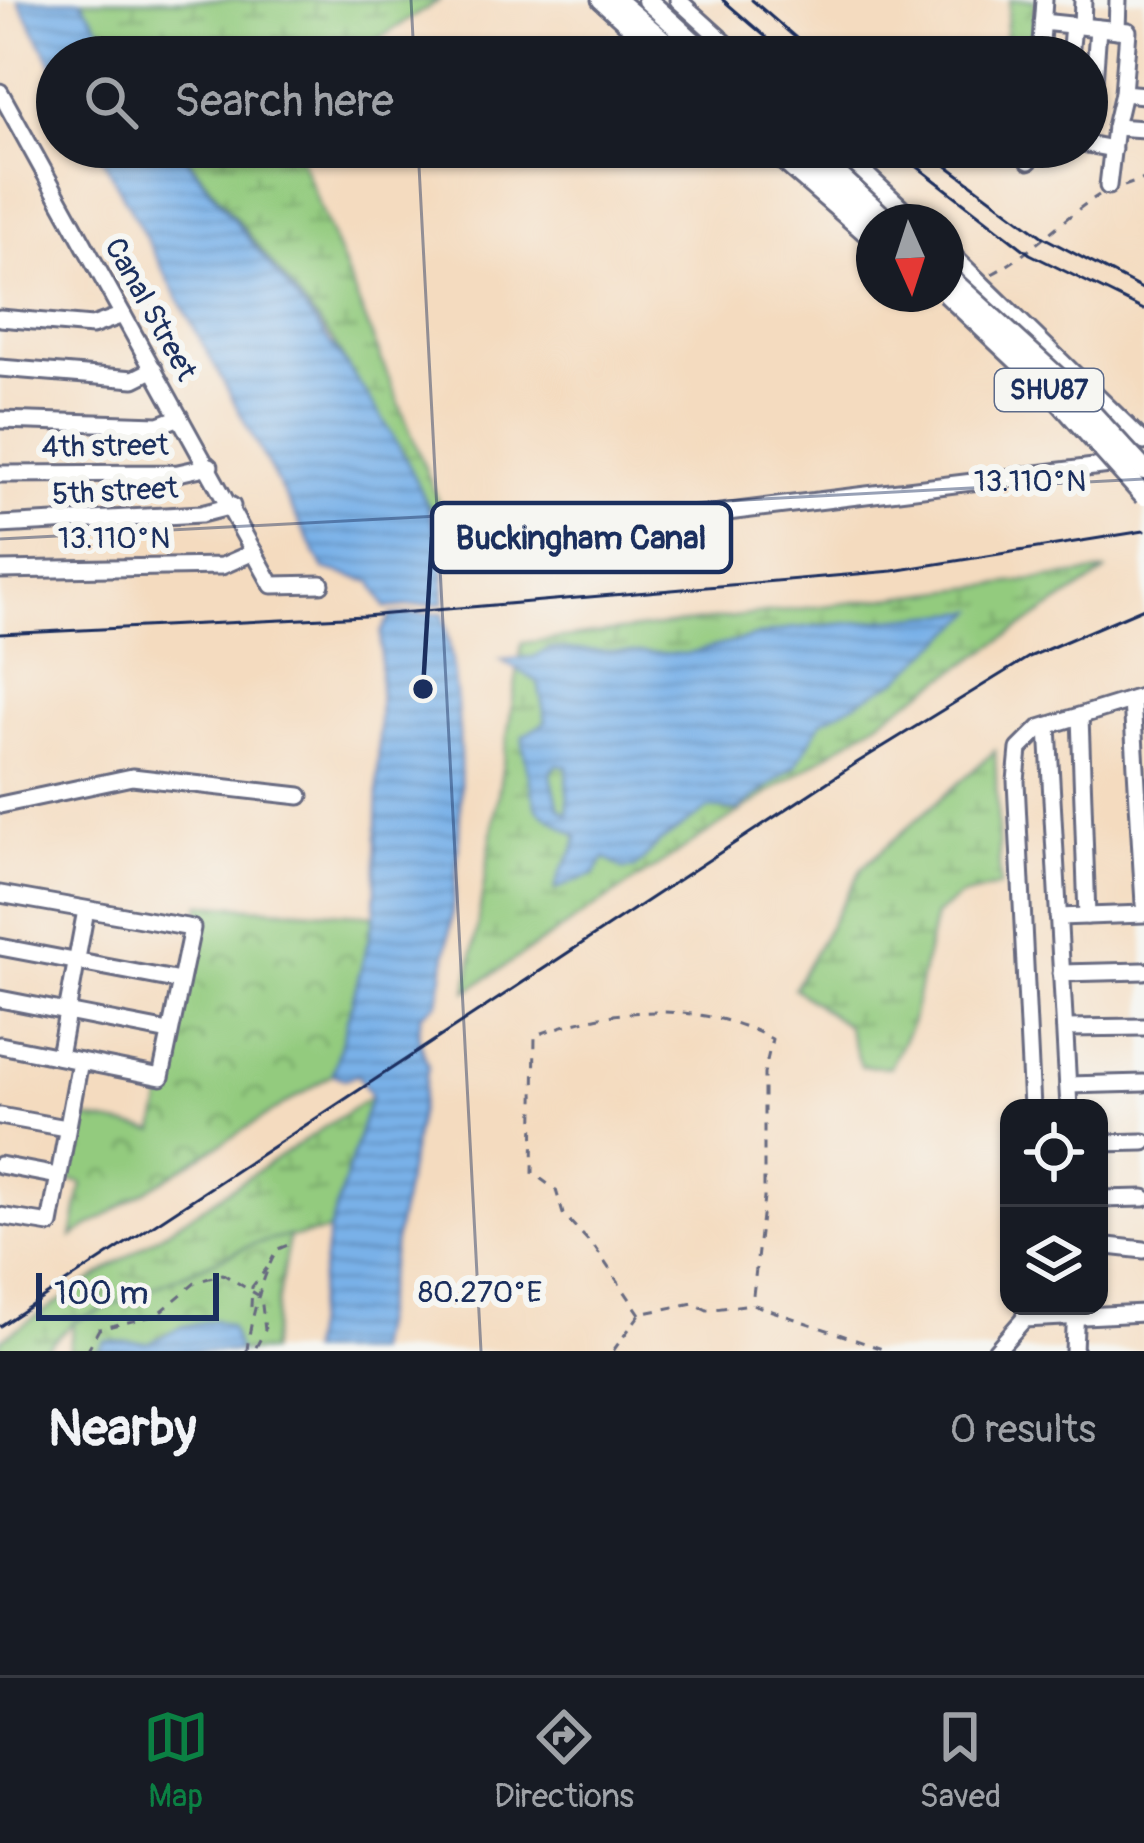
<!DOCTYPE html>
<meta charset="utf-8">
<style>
:root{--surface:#171b24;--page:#20242c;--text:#f1f3f6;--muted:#9ea1a6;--line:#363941;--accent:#0b8043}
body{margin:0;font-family:Pangolin,sans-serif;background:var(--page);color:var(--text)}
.controls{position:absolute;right:36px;bottom:36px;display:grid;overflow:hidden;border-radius:24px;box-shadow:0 3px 9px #0004}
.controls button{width:108px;height:108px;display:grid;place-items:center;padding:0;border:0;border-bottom:3px solid var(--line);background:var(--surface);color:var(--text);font:60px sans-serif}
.compass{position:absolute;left:856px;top:204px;width:108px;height:108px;border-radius:50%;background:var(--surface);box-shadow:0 3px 9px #0004;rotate:177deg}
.scale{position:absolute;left:36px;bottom:30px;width:183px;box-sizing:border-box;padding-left:12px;border:6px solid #1b2f5e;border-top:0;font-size:33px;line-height:42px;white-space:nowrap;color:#1b2f5e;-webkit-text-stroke:9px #f6f6f2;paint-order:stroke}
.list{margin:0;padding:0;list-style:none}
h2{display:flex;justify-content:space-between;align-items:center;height:156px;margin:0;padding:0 48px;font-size:51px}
h2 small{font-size:39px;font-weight:400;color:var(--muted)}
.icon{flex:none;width:66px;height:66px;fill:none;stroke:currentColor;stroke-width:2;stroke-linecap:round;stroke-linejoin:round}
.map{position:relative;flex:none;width:1144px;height:1351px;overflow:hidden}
.search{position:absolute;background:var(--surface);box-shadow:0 3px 9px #0004;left:36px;right:36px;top:36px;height:132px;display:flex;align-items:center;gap:30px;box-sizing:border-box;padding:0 42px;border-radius:66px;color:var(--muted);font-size:45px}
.sheet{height:324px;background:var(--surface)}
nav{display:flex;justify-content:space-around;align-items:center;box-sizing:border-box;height:168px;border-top:3px solid var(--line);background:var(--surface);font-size:33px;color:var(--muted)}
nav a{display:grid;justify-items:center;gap:6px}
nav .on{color:var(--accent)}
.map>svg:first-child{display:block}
.wetland{fill:url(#wetland-marsh);stroke:#577d6e;stroke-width:3}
.park{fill:url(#park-crowns);stroke:#577d6e;stroke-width:3}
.water{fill:url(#water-rules);stroke:#4a70a3;stroke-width:3;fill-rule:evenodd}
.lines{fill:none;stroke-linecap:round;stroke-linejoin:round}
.minor-casing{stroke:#676b80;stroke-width:21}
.major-casing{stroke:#676b80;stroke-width:24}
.path{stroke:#676b80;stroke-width:3;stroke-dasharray:9 9;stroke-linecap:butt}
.minor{stroke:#fff;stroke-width:15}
.major{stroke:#fff;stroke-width:18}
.rail{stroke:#1b2f5e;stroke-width:3}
.major-bridge-casing{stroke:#676b80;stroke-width:24;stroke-linecap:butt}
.major-bridge{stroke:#fff;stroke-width:18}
.ticks{fill:none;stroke:#1b2f5e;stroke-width:3;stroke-opacity:0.45}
.labels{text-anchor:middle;stroke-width:12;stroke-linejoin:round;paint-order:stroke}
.shield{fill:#f6f6f2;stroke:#5d6b8a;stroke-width:3}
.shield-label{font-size:27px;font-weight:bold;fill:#1b2f5e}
.street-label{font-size:30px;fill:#1b2f5e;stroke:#f6f6f2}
.ticks-label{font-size:30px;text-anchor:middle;fill:#1b2f5e;stroke:#f6f6f2;stroke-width:12;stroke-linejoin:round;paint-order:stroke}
.leader{fill:none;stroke:#1b2f5e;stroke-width:4.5}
.callout-dot{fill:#1b2f5e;stroke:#f6f6f2;stroke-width:4.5}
.callout{fill:#f6f6f2;stroke:#1b2f5e;stroke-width:4.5}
.callout-label{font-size:33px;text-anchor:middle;font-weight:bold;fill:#1b2f5e}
</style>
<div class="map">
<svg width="1144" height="1351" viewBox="0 0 1144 1351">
<defs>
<pattern id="wetland-marsh" width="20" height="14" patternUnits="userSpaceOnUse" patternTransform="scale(3)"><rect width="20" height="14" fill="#93cb7e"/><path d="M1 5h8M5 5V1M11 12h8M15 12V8" fill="none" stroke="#77a56a"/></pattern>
<pattern id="park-crowns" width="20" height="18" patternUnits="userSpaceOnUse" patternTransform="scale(3)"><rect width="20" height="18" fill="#93cb7e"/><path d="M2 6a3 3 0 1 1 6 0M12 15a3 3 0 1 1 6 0" fill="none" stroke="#77a56a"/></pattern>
<pattern id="water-rules" width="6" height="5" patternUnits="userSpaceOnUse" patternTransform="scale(3)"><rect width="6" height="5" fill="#79b1e8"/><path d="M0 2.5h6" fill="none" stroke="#6290bf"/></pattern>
</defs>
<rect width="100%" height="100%" fill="#f6f6f2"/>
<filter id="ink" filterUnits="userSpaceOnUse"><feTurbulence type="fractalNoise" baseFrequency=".00833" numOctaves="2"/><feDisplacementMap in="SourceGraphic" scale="24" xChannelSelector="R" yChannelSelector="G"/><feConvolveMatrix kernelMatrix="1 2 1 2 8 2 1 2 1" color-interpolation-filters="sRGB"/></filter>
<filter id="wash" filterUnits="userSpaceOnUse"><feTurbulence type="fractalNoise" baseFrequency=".004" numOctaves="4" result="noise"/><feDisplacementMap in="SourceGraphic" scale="48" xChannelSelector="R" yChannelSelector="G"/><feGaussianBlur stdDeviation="2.7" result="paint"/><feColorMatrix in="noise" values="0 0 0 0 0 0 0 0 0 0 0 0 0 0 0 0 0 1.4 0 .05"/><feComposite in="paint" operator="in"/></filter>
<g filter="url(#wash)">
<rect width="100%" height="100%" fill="#f4dbbf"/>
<!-- wetland -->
<g class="wetland">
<polygon points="81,0 440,0 349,57 119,57"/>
<polygon points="179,147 296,147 441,508 429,507 332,339"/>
<polygon points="1107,571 467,991 522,643"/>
<polygon points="995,751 1000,886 961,896 935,915 911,1025 890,1067 861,1066 847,1026 794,988 863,867"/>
<polygon points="372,1096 329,1231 254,1244 74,1322 43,1351 0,1351 0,1340"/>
</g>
<!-- park -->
<g class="park">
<polygon points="1010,0 1035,0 1034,57 1003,57"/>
<polygon points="201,904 375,915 333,1074 72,1237 82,1183 67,1180 78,1117 155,1131"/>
<polygon points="289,1236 269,1351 69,1351 74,1322 254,1244"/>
</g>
<!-- water -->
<g class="water">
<polygon points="18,0 81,0 119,57 57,57 57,73"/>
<path d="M97,147h82c72,109 284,318 264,456l-57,5 -14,-26 -48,-13z"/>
<path d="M976,611l-77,68 -77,42 -26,44 -58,45 -29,-2 -49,34 -25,26 -12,1 -18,-11 -11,16 -38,15c1,-23 20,-31 21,-53l-39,-26c-5,-13 -16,-62 -15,-74l23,-14 -8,-40 -37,-22 33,-3 15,-8 136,5 102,-25zM557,764l10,2 1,48 -9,-6 -9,-36z"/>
<path d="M443,613c28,126 19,263 -5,389l-17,13 -3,19 10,33 -54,284h-66l21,-120 42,-135 -13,-21 -14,4 -11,-5 42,-159 6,-282 10,-18z"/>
<polygon points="214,1320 230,1326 238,1351 98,1351 105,1341 149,1343 184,1326"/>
</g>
</g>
<g filter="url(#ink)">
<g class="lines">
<defs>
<g id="minor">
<polyline points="600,0 663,57"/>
<polyline points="678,0 741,57"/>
<polyline points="1042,22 1128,31 1123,93"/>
<polyline points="1082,26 1083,0"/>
<polyline points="1117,30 1118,0"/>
<polyline points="1040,57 1044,0"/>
<polyline points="1070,57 1073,25"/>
<polyline points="0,92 272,585 321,584"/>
<polyline points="1092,111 1098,28"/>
<polyline points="1115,127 1123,93 1144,95"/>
<polyline points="1087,144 1113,149"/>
<polyline points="766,147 874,241"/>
<polyline points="837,147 917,222"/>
<polyline points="1029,161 1032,147"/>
<polyline points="1108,186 1115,127 1144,129"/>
<polyline points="946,249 1144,442"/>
<polyline points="0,318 92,326 123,315"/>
<polyline points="0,368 134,379 154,369"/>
<polyline points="0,420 159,425 180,417"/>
<polyline points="0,474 178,473 210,466"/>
<polyline points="0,525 201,514 232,506"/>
<polyline points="476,543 1110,465"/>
<polyline points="0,570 222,566 254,552"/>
<polyline points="1132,700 1144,904"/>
<polyline points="1080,716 1087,916"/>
<polyline points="1048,726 1069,1108"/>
<polyline points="0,805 132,777 300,796"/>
<polyline points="0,894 192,928 161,1077 0,1045"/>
<polyline points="1058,917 1144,914"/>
<polyline points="0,947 180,981"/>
<polyline points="1061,973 1144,971"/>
<polyline points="0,999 169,1032"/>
<polyline points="1065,1028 1144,1027"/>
<polyline points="59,1056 86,910"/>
<polyline points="1068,1085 1144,1083"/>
<polyline points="1032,1108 1016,781 1019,749 1040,728 1144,696"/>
<polyline points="0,1116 66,1128"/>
<polyline points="1099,1143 1144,1142"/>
<polyline points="0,1165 58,1176"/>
<polyline points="1099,1199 1144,1198"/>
<polyline points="0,1216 50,1224 80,1061"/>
<polyline points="1099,1245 1144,1250"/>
<polyline points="1024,1319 1144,1313"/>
<polyline points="996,1351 1024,1319 1026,1306"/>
<polyline points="1074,1351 1076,1306"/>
</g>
<g id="major">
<polyline points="616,0 683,57"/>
<polyline points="647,0 710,57"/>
<polyline points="784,147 874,228"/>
<polyline points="808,147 889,222"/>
</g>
</defs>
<!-- minor casing -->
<use href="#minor" class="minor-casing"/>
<!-- major casing -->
<use href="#major" class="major-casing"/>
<!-- path -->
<g class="path">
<polyline points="1124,186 1144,179"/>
<path d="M992,274c41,-21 67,-54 107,-79"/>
<polyline points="251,1307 252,1287 267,1268"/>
<path d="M640,1314l-45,-66 -32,-34 -7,-24 -23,-17 2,-137c70,-29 168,-36 237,3l-8,35v124l-12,106"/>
<polyline points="87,1351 99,1329 157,1315 196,1282 223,1274 261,1297 265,1330 254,1351"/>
<path d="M247,1351c2,-26 17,-82 31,-102l10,-4"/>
<polyline points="613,1351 640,1314 693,1303 707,1310 752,1304 888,1351"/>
</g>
<!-- minor -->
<use href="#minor" class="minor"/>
<!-- major -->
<use href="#major" class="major"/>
<!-- rail -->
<g class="rail">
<polyline points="723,0 789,57"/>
<polyline points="752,0 818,57"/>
<polyline points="892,147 1030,254 1144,310"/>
<polyline points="922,147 1043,237 1144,290"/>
<polyline points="0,634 365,616 893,571 1144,531"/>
<polyline points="0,1326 858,762 1029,657 1144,608"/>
</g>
<defs>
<g id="major-bridge">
<polyline points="946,275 1064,383 1144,470"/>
<polyline points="946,293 1052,393 1144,496"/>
</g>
</defs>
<!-- major-bridge casing -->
<use href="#major-bridge" class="major-bridge-casing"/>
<!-- major-bridge -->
<use href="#major-bridge" class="major-bridge"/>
</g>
</g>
<!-- ticks -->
<path class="ticks" d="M411,0l3,57M418,147l63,1204M0,539l1144,-60"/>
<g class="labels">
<!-- shield labels -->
<rect class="shield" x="995" y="369" width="108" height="42" rx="9"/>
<g class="shield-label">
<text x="1049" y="399">SHU87</text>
</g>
<!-- street labels -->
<g class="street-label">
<text transform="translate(151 309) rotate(61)" y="10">Canal Street</text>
<text transform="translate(105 446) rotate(-1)" y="10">4th street</text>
<text transform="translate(115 491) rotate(-3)" y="10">5th street</text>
</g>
</g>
<g class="ticks-label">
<text x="1030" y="491">13.110°N</text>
<text x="114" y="548">13.110°N</text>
<text x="480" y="1302">80.270°E</text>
</g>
<!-- callouts -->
<path class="leader" d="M423 689L432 537"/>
<circle class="callout-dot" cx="423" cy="689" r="12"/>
<rect class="callout" x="432" y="503" width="299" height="69" rx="12"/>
<g class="callout-label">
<text x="581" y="549">Buckingham Canal</text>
</g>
</svg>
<div class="controls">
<button><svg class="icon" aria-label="locate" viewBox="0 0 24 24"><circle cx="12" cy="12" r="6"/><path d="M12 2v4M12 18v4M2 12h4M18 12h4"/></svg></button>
<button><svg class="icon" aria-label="layers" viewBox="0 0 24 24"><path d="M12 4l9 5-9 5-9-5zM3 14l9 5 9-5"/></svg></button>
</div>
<svg class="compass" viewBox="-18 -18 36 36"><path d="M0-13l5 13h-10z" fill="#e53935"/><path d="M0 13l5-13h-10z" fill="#9ea1a6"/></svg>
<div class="scale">100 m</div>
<div class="search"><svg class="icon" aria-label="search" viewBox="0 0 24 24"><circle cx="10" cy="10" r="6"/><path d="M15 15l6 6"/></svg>Search here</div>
</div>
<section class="sheet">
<h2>Nearby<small>0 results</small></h2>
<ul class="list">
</ul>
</section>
<nav>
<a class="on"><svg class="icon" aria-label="map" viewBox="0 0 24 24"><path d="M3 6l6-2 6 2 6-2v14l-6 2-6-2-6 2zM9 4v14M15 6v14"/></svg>Map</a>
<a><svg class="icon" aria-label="directions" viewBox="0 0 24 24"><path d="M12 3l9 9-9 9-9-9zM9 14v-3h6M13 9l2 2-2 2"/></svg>Directions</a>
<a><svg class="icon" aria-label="saved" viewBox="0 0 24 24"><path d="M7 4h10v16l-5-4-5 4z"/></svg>Saved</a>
</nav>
